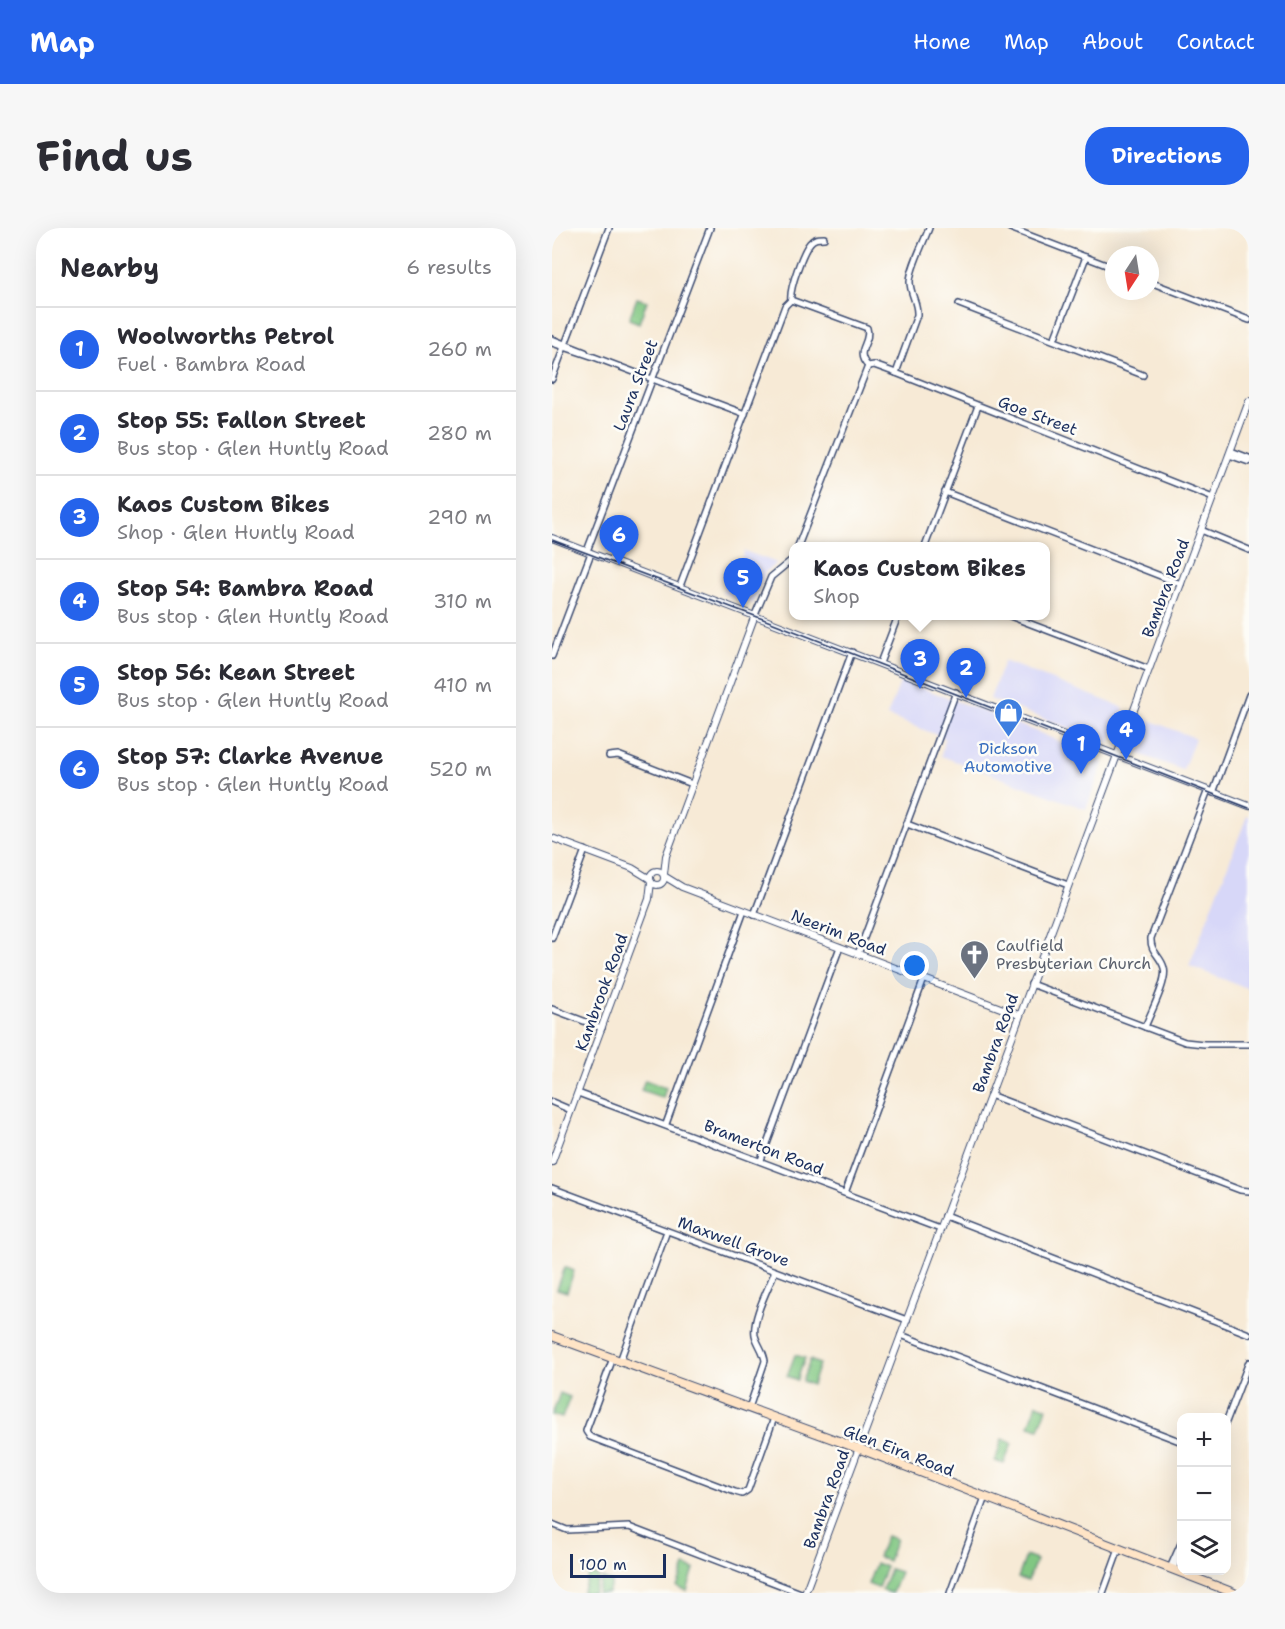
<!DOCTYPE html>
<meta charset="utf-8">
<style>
:root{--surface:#fff;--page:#f7f7f7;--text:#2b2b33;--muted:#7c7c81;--line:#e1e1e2;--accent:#2563eb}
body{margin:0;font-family:"Shantell Sans",sans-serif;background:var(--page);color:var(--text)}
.controls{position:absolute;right:18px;bottom:18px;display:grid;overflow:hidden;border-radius:12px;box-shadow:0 6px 24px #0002}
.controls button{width:54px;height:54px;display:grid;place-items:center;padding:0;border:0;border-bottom:2px solid var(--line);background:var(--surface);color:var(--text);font:30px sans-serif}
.compass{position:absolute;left:553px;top:18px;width:54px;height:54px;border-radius:50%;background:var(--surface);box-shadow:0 6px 24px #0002;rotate:192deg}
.scale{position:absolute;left:18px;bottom:15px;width:96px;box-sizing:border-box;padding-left:6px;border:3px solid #1b2f5e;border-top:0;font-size:16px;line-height:21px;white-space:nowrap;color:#1b2f5e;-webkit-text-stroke:4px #fdfcf7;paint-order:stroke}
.you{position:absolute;left:363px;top:738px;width:21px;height:21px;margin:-15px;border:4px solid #fff;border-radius:50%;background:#1a73e8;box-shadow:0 0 0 9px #1a73e833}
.badge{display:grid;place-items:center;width:39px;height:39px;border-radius:50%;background:var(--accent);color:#fff;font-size:20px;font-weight:700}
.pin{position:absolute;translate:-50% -50px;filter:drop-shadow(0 2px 3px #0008)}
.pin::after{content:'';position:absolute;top:32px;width:21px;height:18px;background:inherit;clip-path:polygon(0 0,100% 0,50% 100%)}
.popup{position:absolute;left:237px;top:314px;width:261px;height:78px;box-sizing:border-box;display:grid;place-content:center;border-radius:12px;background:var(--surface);filter:drop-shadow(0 2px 4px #0005);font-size:20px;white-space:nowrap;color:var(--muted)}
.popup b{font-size:22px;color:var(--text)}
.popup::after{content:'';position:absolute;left:50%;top:100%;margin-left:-12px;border:12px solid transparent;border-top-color:var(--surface)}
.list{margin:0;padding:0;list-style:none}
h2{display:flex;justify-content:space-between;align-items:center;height:78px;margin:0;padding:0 24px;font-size:26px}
h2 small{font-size:20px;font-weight:400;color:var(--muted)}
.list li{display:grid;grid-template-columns:39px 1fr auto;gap:18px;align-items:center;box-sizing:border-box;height:84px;padding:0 24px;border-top:2px solid var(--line)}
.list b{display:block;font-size:22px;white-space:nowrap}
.list p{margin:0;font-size:20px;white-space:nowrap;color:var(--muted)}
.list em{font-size:20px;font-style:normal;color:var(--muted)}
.icon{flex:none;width:33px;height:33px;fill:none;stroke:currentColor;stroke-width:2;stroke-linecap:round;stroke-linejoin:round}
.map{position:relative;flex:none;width:697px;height:1365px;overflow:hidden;border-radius:24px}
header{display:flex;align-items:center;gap:36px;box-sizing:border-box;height:84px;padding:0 30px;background:var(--accent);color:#fff}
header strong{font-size:28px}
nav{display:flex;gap:33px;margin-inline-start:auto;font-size:21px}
.intro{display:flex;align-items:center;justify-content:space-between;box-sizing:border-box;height:144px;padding:0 36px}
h1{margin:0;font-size:42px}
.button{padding:15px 27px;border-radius:24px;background:var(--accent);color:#fff;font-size:21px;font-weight:700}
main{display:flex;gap:36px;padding:0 36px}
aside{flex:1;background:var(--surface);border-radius:24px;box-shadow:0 6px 24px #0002}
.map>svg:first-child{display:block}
.built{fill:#d7d7f8}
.green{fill:#81c782;stroke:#4e7b70;stroke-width:1.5}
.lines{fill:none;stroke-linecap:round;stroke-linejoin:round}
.minor-casing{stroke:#3c4b70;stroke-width:8}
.tertiary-casing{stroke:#3c4b70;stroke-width:8}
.secondary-casing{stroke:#3c4b70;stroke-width:10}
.minor{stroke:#fff;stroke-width:5}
.tertiary{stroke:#fff;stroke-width:6}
.secondary{stroke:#ffe4c6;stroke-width:8}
.tram{stroke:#1b2f5e;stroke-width:1.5}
.labels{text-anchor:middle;stroke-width:5;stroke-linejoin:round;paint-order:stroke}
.street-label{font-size:16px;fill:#1b2f5e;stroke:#fdfcf7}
.shop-label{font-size:16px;fill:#366cbe;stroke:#fdfcf7}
.worship-label{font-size:16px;fill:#5b616d;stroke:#fdfcf7;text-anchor:start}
</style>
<header>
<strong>Map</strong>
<nav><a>Home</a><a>Map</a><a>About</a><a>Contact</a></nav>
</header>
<div class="intro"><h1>Find us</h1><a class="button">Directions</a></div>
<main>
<aside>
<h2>Nearby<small>6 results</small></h2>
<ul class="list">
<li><span class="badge">1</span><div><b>Woolworths Petrol</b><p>Fuel · Bambra Road</p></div><em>260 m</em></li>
<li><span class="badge">2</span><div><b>Stop 55: Fallon Street</b><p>Bus stop · Glen Huntly Road</p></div><em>280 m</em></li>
<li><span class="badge">3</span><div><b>Kaos Custom Bikes</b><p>Shop · Glen Huntly Road</p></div><em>290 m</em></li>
<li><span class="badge">4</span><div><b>Stop 54: Bambra Road</b><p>Bus stop · Glen Huntly Road</p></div><em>310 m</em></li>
<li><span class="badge">5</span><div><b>Stop 56: Kean Street</b><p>Bus stop · Glen Huntly Road</p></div><em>410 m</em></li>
<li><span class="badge">6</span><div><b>Stop 57: Clarke Avenue</b><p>Bus stop · Glen Huntly Road</p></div><em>520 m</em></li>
</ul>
</aside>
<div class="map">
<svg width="697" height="1365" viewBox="0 0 697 1365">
<rect width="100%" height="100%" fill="#fdfcf7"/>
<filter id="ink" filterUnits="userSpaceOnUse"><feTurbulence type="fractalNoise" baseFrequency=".0167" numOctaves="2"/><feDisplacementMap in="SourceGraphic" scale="12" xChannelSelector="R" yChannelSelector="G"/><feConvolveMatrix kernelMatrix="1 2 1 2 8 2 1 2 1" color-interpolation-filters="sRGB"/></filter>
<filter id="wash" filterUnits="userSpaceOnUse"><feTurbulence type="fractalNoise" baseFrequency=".008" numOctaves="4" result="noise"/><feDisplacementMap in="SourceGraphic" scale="24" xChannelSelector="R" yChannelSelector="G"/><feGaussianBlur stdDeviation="1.35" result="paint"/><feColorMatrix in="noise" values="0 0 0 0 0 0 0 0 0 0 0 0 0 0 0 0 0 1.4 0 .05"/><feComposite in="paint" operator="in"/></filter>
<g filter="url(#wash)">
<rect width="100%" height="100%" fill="#f7ead6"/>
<!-- built -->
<g class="built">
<polygon points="192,323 225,335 213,344 201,376 170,365 178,344 184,346"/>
<polygon points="452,433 572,480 558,515 438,471"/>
<polygon points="349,452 488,505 549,532 551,536 534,581 389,528 393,510 335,488"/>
<polygon points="589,489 643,510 631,542 576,522"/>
<polygon points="695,588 697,589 697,761 637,738"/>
</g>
<!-- green -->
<g class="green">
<polygon points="85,70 95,73 87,95 77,91"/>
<polygon points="93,852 114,860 111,870 89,862"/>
<polygon points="13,1039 22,1043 15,1064 5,1061"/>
<polygon points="243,1127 253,1130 245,1152 235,1148"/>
<polygon points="258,1132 267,1136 260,1157 250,1153"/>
<polygon points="8,1165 18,1169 10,1190 0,1187"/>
<polygon points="485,1176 495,1180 487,1201 477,1198"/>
<polygon points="450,1211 460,1215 452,1236 443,1233"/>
<polygon points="334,1308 344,1311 336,1333 326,1329"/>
<polygon points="474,1328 484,1332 476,1353 466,1350"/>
<polygon points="324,1335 334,1339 326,1360 316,1356"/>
<polygon points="133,1338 142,1341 135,1363 125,1359"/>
<polygon points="338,1341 348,1344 340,1365 330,1362"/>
<polygon points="37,1345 47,1349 41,1365 30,1365"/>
<polygon points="50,1350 60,1354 56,1365 45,1365"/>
</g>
</g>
<g filter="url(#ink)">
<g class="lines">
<defs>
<g id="minor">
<polyline points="458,0 562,40"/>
<polyline points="598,54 697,92"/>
<path d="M239,72l76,28c5,15 -14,23 1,38"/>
<path d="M239,72c-2,-11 12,-49 19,-57 4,-5 8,-5 14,-5"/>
<polyline points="407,76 591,147"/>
<polyline points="0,111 33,124"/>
<polyline points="502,112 534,29"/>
<polyline points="0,115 42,129 193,186"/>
<polyline points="316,138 322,137 344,145 661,270"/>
<path d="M344,145l21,-58c1,-12 -7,-21 -7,-33 0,-14 14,-40 19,-54"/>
<polyline points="0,151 57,0"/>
<polyline points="679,223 697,230"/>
<polyline points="677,227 697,234"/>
<polyline points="393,264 629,356"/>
<polyline points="649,302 697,322"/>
<polyline points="246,318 316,138"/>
<polyline points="373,318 426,178"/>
<polyline points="35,323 158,0"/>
<polyline points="128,358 233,78 239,72"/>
<polyline points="203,387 219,349 242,330"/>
<polyline points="458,388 597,441"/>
<polyline points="0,428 39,325"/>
<polyline points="328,435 346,388"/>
<polyline points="57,528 66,527 140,556"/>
<polyline points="661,565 697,467"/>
<polyline points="355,596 516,657"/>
<polyline points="202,687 300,424"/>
<polyline points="0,710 33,622"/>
<polyline points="306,726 404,464"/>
<polyline points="479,756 633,814 652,816 697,816"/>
<polyline points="0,781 50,800"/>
<path d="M593,799c5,-13 23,-47 19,-59 -3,-12 -14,-16 -13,-30l57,-148"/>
<polyline points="26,865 388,1001"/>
<polyline points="438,867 688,962 697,963"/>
<polyline points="0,874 19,882"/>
<polyline points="114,896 192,683"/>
<polyline points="209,932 288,719"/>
<polyline points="0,960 355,1092"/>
<polyline points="293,965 372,751"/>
<polyline points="393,988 697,1106"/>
<polyline points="349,1107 630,1214"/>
<polyline points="61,1130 34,1203 38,1209 183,1264 190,1266 196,1262 222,1190"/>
<polyline points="68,1133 115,1003"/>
<path d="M197,1180l16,-47c-1,-10 -8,-17 -10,-26 -3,-17 14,-48 20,-64"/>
<polyline points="674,1194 697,1134"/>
<polyline points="0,1296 15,1302 77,1299 249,1365"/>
<polyline points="618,1340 630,1313"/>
<polyline points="621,1342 627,1325"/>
<polyline points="398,1365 433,1269"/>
<polyline points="551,1365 567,1321"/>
</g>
<g id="tertiary">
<polyline points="0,310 697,578"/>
<polyline points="0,610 80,640 98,651"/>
<circle cx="105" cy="650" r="7"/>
<polyline points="112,646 114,628 203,387"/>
<polyline points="112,648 130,659 467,787"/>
<polyline points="0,934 97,671 99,654"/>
<polyline points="253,1365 697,173"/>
</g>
<polyline id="secondary" points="0,1108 319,1225 682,1365"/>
</defs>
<!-- minor casing -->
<use href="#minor" class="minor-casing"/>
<!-- tertiary casing -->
<use href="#tertiary" class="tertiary-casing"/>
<!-- secondary casing -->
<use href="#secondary" class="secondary-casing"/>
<!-- minor -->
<use href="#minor" class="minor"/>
<!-- tertiary -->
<use href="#tertiary" class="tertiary"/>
<!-- secondary -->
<use href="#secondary" class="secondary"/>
<!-- tram -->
<polyline class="tram" points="0,312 211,391 697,580"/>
</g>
</g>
<!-- icons -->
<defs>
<symbol id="shop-pin" viewBox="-11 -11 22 30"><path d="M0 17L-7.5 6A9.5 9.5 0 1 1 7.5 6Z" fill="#3f7fe0" stroke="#fdfcf7"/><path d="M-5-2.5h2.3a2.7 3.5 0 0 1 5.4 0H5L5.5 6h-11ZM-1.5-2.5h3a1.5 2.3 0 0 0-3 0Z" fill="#fff"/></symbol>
<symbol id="church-pin" viewBox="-11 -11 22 30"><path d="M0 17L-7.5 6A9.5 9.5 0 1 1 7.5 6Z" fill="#6b7280" stroke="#fdfcf7"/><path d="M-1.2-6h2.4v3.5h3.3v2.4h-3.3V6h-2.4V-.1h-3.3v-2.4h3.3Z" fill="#fff"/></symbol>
</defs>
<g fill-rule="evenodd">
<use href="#shop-pin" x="440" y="468" width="33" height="45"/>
<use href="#church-pin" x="406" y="710" width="33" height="45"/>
</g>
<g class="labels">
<!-- street labels -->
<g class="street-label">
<text transform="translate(83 157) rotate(-69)" y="6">Laura Street</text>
<text transform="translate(486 187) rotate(21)" y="6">Goe Street</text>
<text transform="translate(613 360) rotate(-69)" y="6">Bambra Road</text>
<text transform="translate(287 704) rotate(21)" y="6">Neerim Road</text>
<text transform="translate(49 764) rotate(-70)" y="6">Kambrook Road</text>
<text transform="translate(443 815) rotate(-70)" y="6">Bambra Road</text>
<text transform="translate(212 919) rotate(21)" y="6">Bramerton Road</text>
<text transform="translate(182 1013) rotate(20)" y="6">Maxwell Grove</text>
<text transform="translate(347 1222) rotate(21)" y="6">Glen Eira Road</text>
<text transform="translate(274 1271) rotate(-70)" y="6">Bambra Road</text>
</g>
<!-- shop labels -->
<g class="shop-label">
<text x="456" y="526">Dickson<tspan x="456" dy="18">Automotive</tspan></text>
</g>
<!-- worship labels -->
<g class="worship-label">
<text x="444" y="723">Caulfield<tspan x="444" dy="18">Presbyterian Church</tspan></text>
</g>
</g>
</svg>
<div class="controls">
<button>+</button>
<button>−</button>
<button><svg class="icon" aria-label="layers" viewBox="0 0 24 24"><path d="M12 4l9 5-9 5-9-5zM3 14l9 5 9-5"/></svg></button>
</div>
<svg class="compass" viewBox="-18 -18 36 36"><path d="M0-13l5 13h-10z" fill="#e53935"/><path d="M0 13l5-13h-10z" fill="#7c7c81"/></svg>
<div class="scale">100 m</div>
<div class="you"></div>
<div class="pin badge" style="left:529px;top:546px">1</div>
<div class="pin badge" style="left:414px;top:470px">2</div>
<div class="pin badge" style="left:368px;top:461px">3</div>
<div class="popup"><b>Kaos Custom Bikes</b>Shop</div>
<div class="pin badge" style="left:574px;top:532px">4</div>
<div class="pin badge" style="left:191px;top:380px">5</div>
<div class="pin badge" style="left:67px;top:337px">6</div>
</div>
</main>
